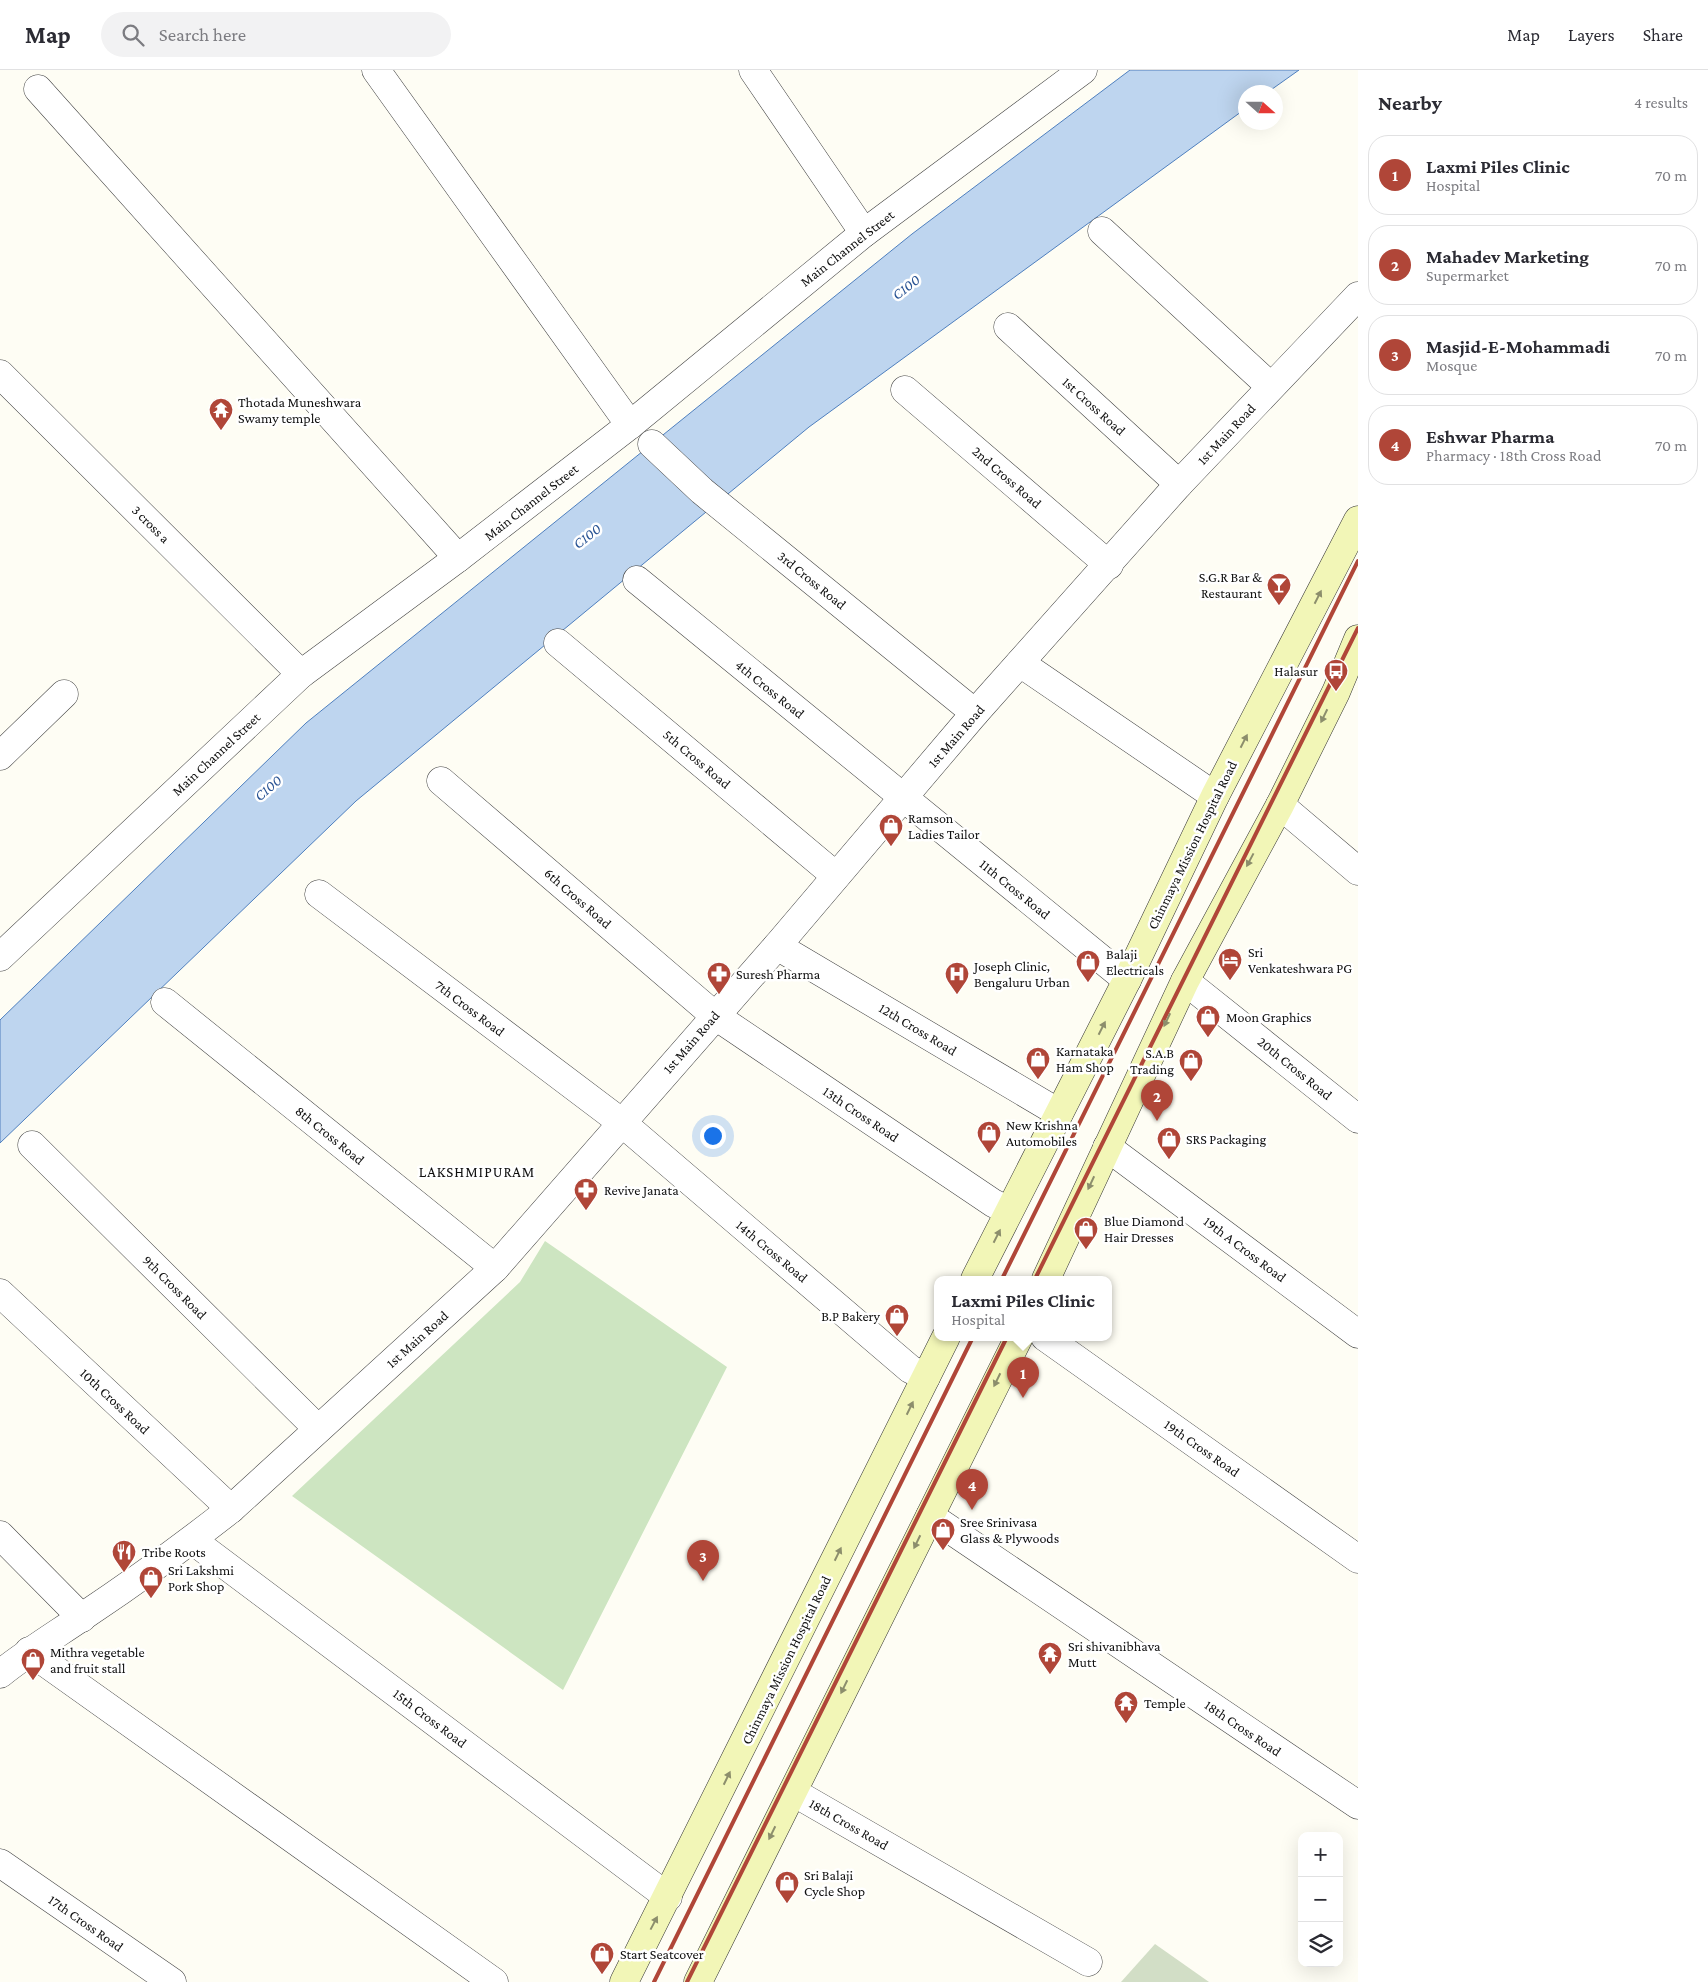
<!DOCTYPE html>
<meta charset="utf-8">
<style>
:root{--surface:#fff;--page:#f2f2f3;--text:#2b2b33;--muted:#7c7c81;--line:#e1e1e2;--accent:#b04638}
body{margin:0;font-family:"Crimson Pro",serif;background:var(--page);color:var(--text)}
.controls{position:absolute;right:15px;bottom:15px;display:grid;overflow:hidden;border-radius:10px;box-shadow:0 5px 20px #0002}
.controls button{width:45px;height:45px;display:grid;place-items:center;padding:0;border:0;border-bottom:1px solid var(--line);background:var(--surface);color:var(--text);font:25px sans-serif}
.compass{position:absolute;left:1238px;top:15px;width:45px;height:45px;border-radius:50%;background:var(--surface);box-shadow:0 5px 20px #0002;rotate:111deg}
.you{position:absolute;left:712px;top:1065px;width:18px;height:18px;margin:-12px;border:4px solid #fff;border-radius:50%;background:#1a73e8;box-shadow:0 0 0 8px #1a73e833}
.badge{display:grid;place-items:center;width:32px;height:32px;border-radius:50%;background:var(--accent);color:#fff;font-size:16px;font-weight:700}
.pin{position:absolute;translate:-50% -41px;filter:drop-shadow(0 1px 2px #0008)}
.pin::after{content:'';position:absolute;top:26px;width:18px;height:15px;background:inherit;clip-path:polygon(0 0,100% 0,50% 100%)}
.popup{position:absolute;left:934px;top:1206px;width:178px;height:65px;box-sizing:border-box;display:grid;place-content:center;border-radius:10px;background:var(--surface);filter:drop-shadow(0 1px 4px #0005);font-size:16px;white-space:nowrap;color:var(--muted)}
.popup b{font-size:19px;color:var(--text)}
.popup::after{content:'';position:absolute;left:50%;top:100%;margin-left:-10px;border:10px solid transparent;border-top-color:var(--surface)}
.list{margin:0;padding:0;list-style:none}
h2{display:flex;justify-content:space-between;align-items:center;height:65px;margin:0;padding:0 20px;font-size:21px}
h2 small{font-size:16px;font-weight:400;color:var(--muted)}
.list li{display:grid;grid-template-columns:32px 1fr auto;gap:15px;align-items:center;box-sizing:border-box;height:80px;margin:0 10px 10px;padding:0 10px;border:1px solid var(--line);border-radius:20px}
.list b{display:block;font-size:19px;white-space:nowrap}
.list p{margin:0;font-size:16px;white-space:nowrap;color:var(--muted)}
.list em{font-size:16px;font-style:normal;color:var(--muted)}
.icon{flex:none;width:28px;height:28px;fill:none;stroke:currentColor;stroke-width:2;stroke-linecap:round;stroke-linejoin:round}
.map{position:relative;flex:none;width:1358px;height:1912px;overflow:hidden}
header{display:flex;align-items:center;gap:30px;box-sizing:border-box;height:70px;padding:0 25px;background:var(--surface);border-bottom:1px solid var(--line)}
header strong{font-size:24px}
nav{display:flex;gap:28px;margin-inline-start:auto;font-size:18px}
.search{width:350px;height:45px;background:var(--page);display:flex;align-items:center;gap:12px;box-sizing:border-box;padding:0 18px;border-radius:28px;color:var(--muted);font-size:19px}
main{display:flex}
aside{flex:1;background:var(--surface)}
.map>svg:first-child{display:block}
.green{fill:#cde5c1}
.cemetery{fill:#d2dec6}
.water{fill:#bed5ef;stroke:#4e7fbe}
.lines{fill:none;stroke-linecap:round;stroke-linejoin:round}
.street-casing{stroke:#434343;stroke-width:29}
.secondary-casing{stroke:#323232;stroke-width:29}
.street{stroke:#fff;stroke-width:28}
.secondary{stroke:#f2f6b7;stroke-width:28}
.rail{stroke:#b04638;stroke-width:4}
.oneway{fill:#8c8e6c}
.labels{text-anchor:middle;stroke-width:5;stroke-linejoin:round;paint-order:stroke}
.street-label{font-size:14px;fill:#101010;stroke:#fff}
.poi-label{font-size:14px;fill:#101010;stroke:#fff;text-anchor:start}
.water-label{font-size:15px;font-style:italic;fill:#275293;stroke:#fff}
.neighbourhood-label{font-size:15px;letter-spacing:1px;fill:#101010;stroke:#fff}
</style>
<header>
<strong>Map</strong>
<div class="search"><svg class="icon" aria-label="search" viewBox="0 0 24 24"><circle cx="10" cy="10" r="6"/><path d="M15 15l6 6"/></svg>Search here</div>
<nav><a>Map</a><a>Layers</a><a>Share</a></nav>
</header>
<main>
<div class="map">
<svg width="1358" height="1912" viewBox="0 0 1358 1912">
<rect width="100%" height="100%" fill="#fefdf4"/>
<!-- green -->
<polygon class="green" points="545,1171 727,1297 563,1620 292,1426 520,1212"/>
<!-- cemetery -->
<polygon class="cemetery" points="1155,1874 1209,1912 1121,1912"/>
<!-- water -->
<polygon class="water" points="1130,0 1299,0 1268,22 1246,22 1245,39 809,357 356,731 0,1073 0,950 306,653 912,164"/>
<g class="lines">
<defs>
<g id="street">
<polyline points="376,0 630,355"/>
<polyline points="753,0 864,163"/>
<polyline points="38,19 458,488"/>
<polyline points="1102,161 1270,316"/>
<polyline points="1008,257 1179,414"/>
<polyline points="0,304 301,604"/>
<polyline points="905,320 1109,495"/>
<polyline points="652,374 702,421 975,643"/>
<polyline points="637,510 1127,910"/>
<polyline points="558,573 836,806"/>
<polyline points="1020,593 1215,726"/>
<polyline points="0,686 64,624"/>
<polyline points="441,711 714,945 993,1133 1009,1141"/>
<polyline points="1280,735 1358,801"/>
<polyline points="319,824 621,1052 910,1299 926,1307"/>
<polyline points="777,876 1059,1043"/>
<polyline points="0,887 301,604 458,488 630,355 864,163 1083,0"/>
<polyline points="1185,911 1358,1049"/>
<polyline points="165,932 495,1198"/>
<polyline points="32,1075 318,1359"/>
<polyline points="1107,1077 1358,1264"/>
<polyline points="0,1223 231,1439"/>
<polyline points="1045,1267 1358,1489"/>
<polyline points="930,1446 1358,1735"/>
<polyline points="0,1465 82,1548"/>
<polyline points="192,1470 668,1827"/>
<polyline points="29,1581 494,1912"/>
<path d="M0,1604c26,-21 54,-38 82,-57 51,-34 101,-70 149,-108l264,-241 282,-322 198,-233 204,-229 179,-188"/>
<polyline points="793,1722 1088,1892"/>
<polyline points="0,1793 172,1912"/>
</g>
<g id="secondary">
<polyline points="975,1209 1127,910 1215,726 1358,450"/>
<polyline points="1046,1209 1185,911 1280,735 1336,622 1358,569"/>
<polyline points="624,1912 946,1267"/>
<polyline points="698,1912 1019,1267"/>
</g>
</defs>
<!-- street casing -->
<use href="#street" class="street-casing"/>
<!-- secondary casing -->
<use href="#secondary" class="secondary-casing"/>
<!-- street -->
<use href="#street" class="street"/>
<!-- secondary -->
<use href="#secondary" class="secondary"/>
<!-- rail -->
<g class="rail">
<polyline points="1002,1209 1358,491"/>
<polyline points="1035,1209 1358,558"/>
<polyline points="654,1912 973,1267"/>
<polyline points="687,1912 1007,1267"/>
</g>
</g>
<!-- one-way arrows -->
<defs><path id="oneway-solid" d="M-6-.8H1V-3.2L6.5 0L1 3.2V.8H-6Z" transform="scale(1.25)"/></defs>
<g class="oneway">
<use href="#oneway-solid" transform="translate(1318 527) rotate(-63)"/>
<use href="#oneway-solid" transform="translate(1324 646) rotate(116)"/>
<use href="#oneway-solid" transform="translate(1244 671) rotate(-63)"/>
<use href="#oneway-solid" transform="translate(1250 790) rotate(118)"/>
<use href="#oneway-solid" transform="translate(1167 950) rotate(115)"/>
<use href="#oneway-solid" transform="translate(1102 958) rotate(-63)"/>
<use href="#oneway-solid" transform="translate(1091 1113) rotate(115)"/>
<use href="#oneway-solid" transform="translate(997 1166) rotate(-63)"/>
<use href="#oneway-solid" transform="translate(997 1310) rotate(116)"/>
<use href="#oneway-solid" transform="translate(910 1338) rotate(-64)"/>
<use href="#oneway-solid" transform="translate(917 1472) rotate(116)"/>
<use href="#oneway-solid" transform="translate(838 1484) rotate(-64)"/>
<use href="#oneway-solid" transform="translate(844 1617) rotate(116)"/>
<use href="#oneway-solid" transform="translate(727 1708) rotate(-64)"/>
<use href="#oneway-solid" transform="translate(772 1763) rotate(116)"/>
<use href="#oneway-solid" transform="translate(654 1853) rotate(-62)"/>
</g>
<!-- icons -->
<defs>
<symbol id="temple-pin" viewBox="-11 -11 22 30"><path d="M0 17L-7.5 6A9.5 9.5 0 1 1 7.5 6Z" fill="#b04638" stroke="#fff"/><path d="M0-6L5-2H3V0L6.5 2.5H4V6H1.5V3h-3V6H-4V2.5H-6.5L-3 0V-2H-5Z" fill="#fff"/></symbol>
<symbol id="bar-pin" viewBox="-11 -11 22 30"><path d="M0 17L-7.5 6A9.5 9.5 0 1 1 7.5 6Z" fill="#b04638" stroke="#fff"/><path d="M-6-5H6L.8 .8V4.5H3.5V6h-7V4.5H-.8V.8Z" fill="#fff"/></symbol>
<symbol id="bus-pin" viewBox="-11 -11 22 30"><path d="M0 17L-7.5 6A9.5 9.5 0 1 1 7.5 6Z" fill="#b04638" stroke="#fff"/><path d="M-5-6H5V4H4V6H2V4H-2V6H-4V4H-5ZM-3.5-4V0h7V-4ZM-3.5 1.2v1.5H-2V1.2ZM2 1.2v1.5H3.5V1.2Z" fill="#fff"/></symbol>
<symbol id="shop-pin" viewBox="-11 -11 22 30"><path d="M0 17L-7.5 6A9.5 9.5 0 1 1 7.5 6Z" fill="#b04638" stroke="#fff"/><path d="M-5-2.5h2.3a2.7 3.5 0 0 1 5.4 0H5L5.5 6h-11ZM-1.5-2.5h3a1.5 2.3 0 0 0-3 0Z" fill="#fff"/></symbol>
<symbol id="hotel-pin" viewBox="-11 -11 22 30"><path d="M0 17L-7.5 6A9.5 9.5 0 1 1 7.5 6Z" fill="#b04638" stroke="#fff"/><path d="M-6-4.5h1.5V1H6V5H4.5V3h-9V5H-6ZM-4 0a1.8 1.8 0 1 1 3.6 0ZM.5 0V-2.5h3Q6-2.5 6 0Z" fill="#fff"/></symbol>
<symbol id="pharmacy-pin" viewBox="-11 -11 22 30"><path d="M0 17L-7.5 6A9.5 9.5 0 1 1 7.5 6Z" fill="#b04638" stroke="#fff"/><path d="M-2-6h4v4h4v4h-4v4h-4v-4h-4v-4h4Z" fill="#fff"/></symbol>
<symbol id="hospital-pin" viewBox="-11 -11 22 30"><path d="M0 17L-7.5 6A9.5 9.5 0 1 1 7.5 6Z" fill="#b04638" stroke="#fff"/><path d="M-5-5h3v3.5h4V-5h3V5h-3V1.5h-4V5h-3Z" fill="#fff"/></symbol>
<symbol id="restaurant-pin" viewBox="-11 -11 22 30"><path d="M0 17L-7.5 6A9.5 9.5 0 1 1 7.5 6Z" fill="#b04638" stroke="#fff"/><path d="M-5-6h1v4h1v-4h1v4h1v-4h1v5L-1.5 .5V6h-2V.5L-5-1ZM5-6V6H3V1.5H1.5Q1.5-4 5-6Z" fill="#fff"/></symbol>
</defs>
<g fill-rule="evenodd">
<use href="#temple-pin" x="207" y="326" width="28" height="38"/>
<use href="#bar-pin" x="1265" y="501" width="28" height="38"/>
<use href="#bus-pin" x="1322" y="587" width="28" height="38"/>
<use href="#shop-pin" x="877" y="742" width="28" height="38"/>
<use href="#hotel-pin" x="1216" y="876" width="28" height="38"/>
<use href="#shop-pin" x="1074" y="878" width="28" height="38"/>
<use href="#pharmacy-pin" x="705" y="890" width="28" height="38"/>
<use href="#hospital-pin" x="943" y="890" width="28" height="38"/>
<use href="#shop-pin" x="1194" y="933" width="28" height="38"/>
<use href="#shop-pin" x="1024" y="975" width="28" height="38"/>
<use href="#shop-pin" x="1177" y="977" width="28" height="38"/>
<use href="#shop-pin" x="975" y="1049" width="28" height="38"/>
<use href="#shop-pin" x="1155" y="1055" width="28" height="38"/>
<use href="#pharmacy-pin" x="572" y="1106" width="28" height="38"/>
<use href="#shop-pin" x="1072" y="1145" width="28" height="38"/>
<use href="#shop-pin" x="883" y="1232" width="28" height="38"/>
<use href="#shop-pin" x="929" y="1446" width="28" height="38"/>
<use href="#restaurant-pin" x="110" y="1468" width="28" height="38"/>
<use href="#shop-pin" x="137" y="1494" width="28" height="38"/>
<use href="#temple-pin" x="1036" y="1570" width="28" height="38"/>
<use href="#shop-pin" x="19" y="1576" width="28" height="38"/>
<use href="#temple-pin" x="1112" y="1619" width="28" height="38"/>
<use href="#shop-pin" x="773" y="1799" width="28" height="38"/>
<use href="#shop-pin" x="588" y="1870" width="28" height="38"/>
</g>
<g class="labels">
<!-- street labels -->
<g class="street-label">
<text transform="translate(847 178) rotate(-38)" y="5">Main Channel Street</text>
<text transform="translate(1094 336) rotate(42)" y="5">1st Cross Road</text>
<text transform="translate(1226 364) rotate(-47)" y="5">1st Main Road</text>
<text transform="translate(1007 407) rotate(41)" y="5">2nd Cross Road</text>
<text transform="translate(531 432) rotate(-38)" y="5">Main Channel Street</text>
<text transform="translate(151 454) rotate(45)" y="5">3 cross a</text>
<text transform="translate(812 510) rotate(39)" y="5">3rd Cross Road</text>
<text transform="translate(770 619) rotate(39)" y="5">4th Cross Road</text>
<text transform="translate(956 666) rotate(-49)" y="5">1st Main Road</text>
<text transform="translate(216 684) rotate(-43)" y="5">Main Channel Street</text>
<text transform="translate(697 689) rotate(40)" y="5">5th Cross Road</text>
<text transform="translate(1192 775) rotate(-64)" y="5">Chinmaya Mission Hospital Road</text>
<text transform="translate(1015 819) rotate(39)" y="5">11th Cross Road</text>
<text transform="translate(578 828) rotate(41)" y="5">6th Cross Road</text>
<text transform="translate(470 938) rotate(37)" y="5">7th Cross Road</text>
<text transform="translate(918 959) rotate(31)" y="5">12th Cross Road</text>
<text transform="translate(691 972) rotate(-49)" y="5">1st Main Road</text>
<text transform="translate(1295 998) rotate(39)" y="5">20th Cross Road</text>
<text transform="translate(861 1044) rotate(34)" y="5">13th Cross Road</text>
<text transform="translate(330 1065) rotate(39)" y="5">8th Cross Road</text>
<text transform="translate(1245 1179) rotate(37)" y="5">19th A Cross Road</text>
<text transform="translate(772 1181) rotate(40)" y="5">14th Cross Road</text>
<text transform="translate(175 1217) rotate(45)" y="5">9th Cross Road</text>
<text transform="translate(417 1269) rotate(-42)" y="5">1st Main Road</text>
<text transform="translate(115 1331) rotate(43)" y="5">10th Cross Road</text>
<text transform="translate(1202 1378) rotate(35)" y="5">19th Cross Road</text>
<text transform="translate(786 1590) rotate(-64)" y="5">Chinmaya Mission Hospital Road</text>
<text transform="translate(430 1648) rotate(37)" y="5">15th Cross Road</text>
<text transform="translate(1243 1658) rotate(34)" y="5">18th Cross Road</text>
<text transform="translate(849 1754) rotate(30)" y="5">18th Cross Road</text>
<text transform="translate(86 1853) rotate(35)" y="5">17th Cross Road</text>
</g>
<!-- poi labels -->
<g class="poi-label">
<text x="238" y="337">Thotada Muneshwara<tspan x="238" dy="16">Swamy temple</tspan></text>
<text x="1262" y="512" text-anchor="end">S.G.R Bar &amp;<tspan x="1262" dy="16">Restaurant</tspan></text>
<text x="1318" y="606" text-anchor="end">Halasur</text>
<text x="908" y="753">Ramson<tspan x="908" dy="16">Ladies Tailor</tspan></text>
<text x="1248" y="887">Sri<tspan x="1248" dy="16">Venkateshwara PG</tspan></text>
<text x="1106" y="889">Balaji<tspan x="1106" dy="16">Electricals</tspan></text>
<text x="974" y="901">Joseph Clinic,<tspan x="974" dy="16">Bengaluru Urban</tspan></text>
<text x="736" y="909">Suresh Pharma</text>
<text x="1226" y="952">Moon Graphics</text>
<text x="1056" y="986">Karnataka<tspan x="1056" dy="16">Ham Shop</tspan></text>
<text x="1174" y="988" text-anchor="end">S.A.B<tspan x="1174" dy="16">Trading</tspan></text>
<text x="1006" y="1060">New Krishna<tspan x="1006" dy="16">Automobiles</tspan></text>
<text x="1186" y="1074">SRS Packaging</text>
<text x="604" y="1125">Revive Janata</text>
<text x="1104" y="1156">Blue Diamond<tspan x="1104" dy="16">Hair Dresses</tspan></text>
<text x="880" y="1251" text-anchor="end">B.P Bakery</text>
<text x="960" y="1457">Sree Srinivasa<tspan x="960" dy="16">Glass &amp; Plywoods</tspan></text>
<text x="142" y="1487">Tribe Roots</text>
<text x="168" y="1505">Sri Lakshmi<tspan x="168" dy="16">Pork Shop</tspan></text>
<text x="1068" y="1581">Sri shivanibhava<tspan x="1068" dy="16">Mutt</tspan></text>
<text x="50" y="1587">Mithra vegetable<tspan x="50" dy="16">and fruit stall</tspan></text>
<text x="1144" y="1638">Temple</text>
<text x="804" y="1810">Sri Balaji<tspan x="804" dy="16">Cycle Shop</tspan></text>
<text x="620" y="1889">Start Seatcover</text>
</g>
<!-- water labels -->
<g class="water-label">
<text transform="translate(906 217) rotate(-38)" y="5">C100</text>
<text transform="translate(587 466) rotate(-38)" y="5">C100</text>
<text transform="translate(268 718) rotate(-41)" y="5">C100</text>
</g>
<!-- neighbourhood labels -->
<g class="neighbourhood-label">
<text x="477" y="1107">LAKSHMIPURAM</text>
</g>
</g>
</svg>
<div class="controls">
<button>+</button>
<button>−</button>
<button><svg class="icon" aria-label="layers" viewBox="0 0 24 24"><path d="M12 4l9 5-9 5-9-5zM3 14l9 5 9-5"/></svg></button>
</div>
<svg class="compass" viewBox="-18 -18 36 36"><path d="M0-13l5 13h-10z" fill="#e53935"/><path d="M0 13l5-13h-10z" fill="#7c7c81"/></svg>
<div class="you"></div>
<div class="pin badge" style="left:1023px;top:1328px">1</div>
<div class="popup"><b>Laxmi Piles Clinic</b>Hospital</div>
<div class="pin badge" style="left:1157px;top:1051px">2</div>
<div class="pin badge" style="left:703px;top:1511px">3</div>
<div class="pin badge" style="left:972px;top:1440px">4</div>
</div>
<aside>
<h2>Nearby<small>4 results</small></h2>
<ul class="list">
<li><span class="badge">1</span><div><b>Laxmi Piles Clinic</b><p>Hospital</p></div><em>70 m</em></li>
<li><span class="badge">2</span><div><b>Mahadev Marketing</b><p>Supermarket</p></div><em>70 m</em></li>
<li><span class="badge">3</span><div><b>Masjid-E-Mohammadi</b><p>Mosque</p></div><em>70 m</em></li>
<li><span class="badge">4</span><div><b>Eshwar Pharma</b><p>Pharmacy · 18th Cross Road</p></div><em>70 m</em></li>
</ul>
</aside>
</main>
